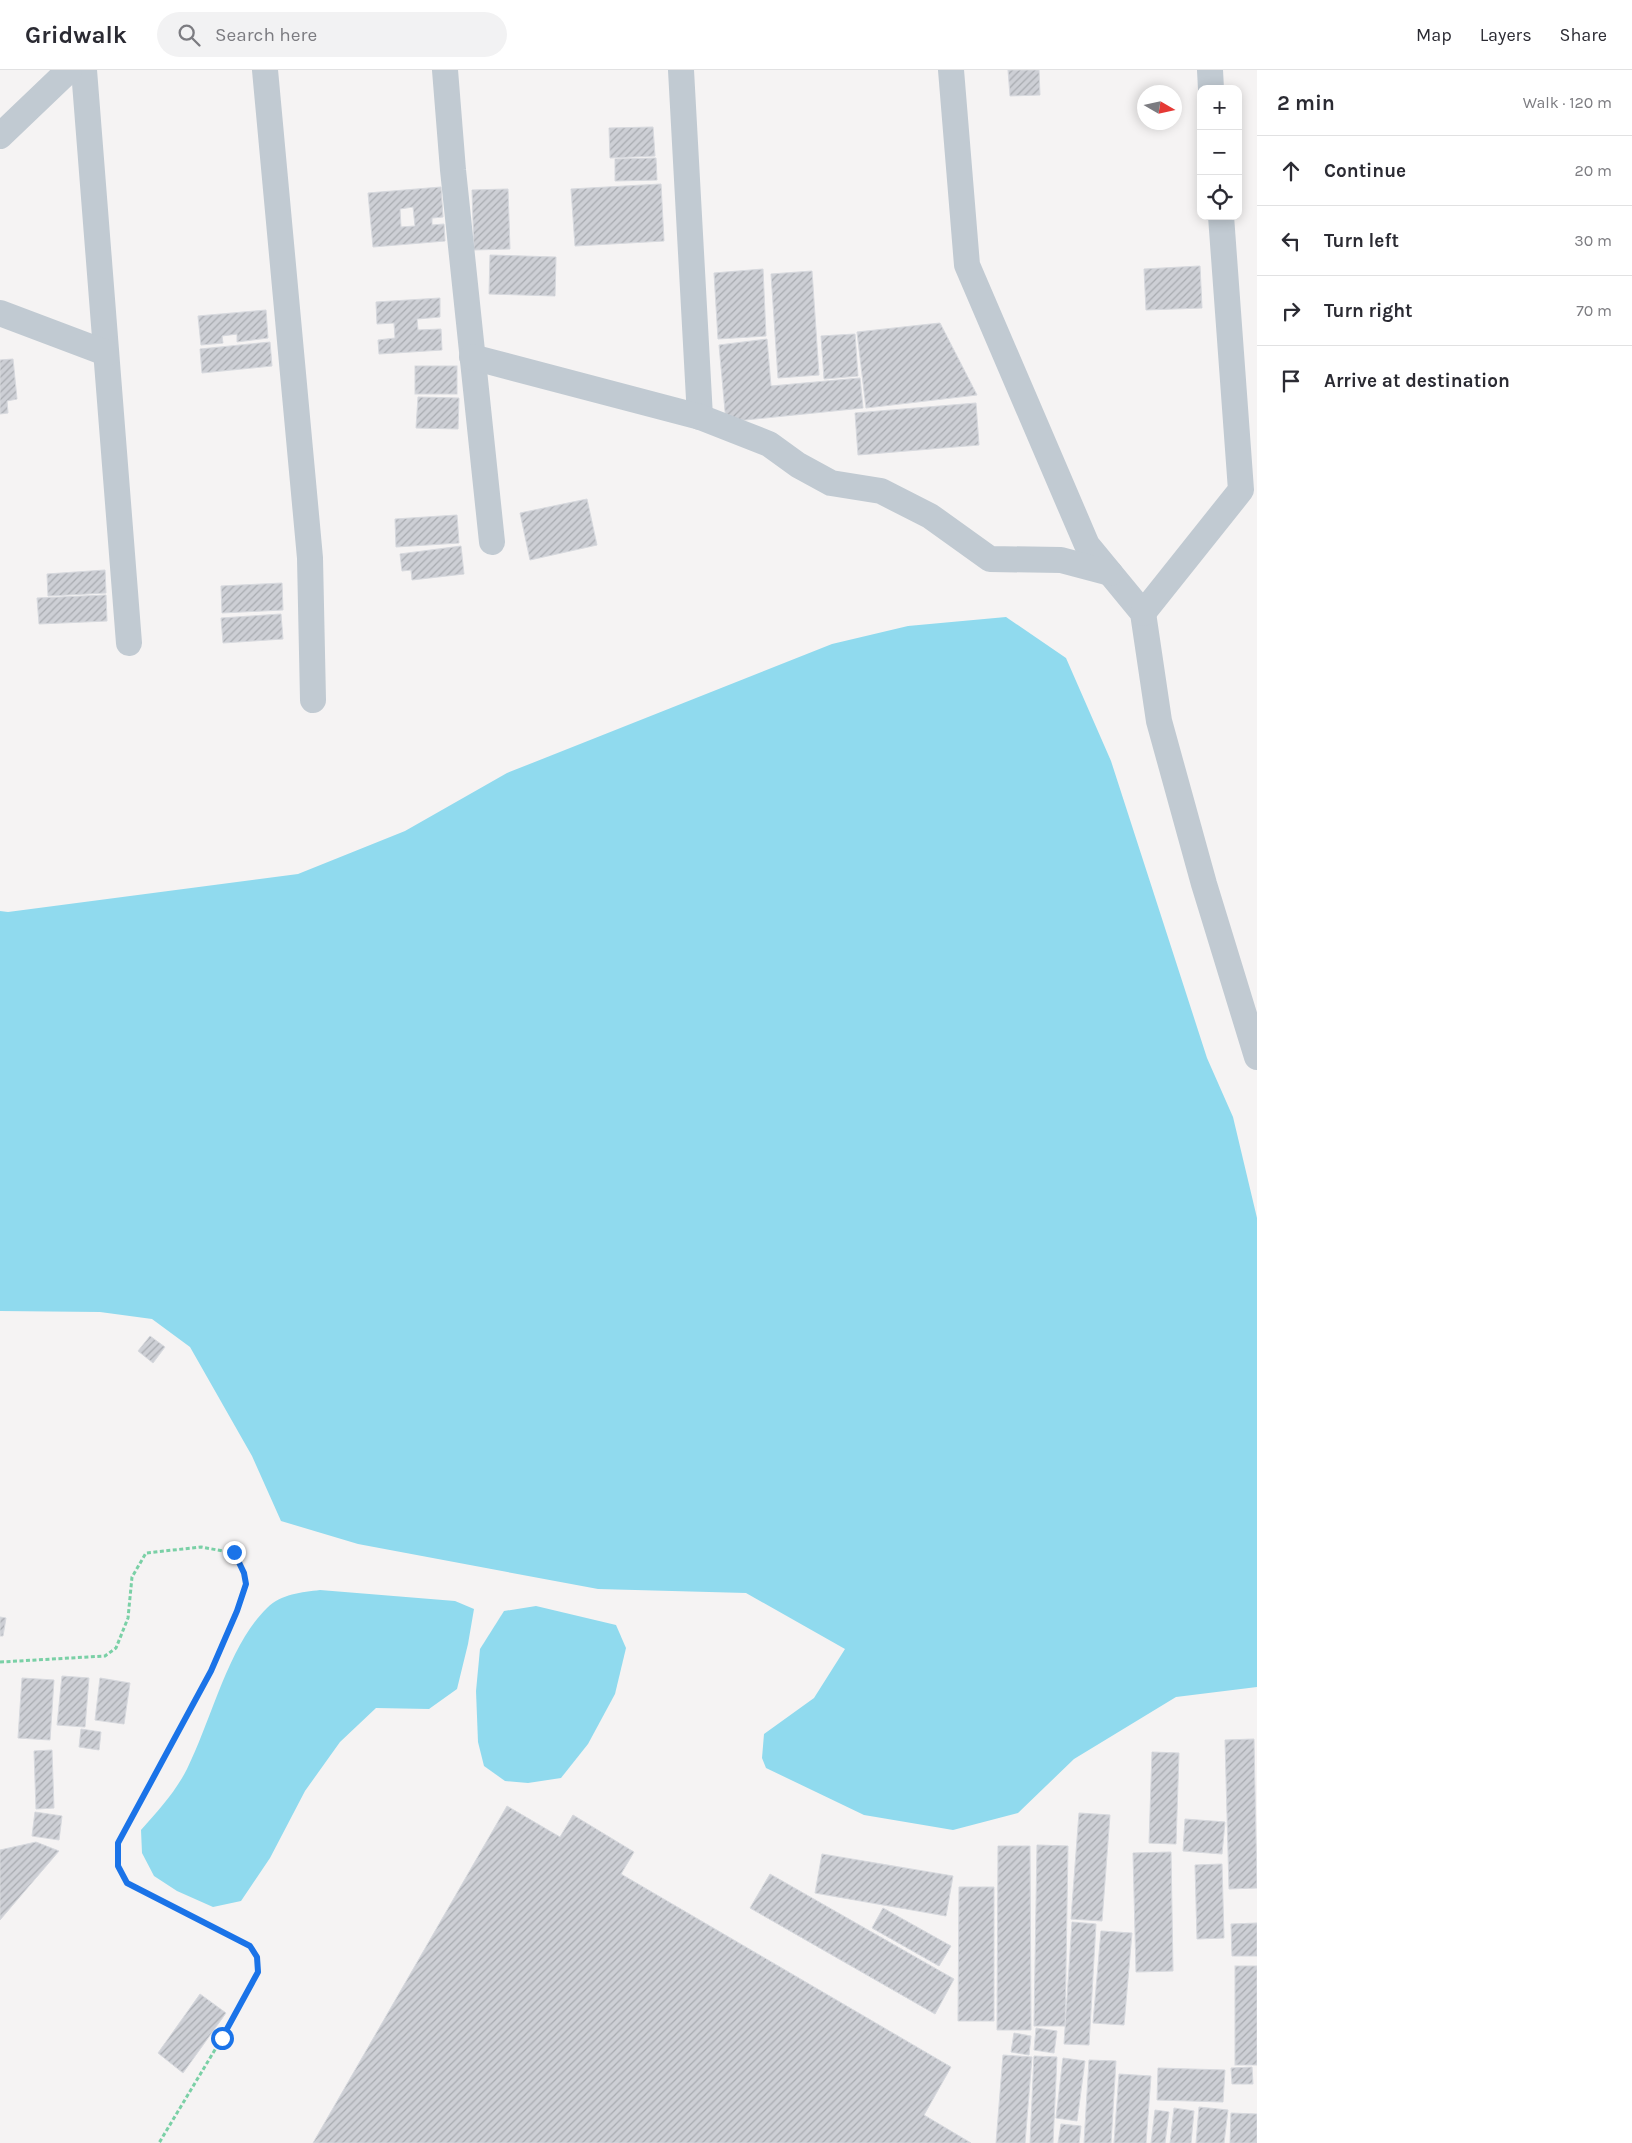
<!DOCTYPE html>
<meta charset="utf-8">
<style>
:root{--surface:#fff;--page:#f2f2f3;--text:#2b2b33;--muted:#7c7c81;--line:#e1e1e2}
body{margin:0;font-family:Karla,sans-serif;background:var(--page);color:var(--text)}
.controls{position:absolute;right:15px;top:15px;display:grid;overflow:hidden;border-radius:10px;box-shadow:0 2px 12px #0003}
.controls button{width:45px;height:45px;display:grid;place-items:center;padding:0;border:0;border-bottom:1px solid var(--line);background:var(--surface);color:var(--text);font:25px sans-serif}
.compass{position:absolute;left:1137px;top:15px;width:45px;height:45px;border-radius:50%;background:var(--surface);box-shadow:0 2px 12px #0003;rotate:99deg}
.stop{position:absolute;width:15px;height:15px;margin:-11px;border:4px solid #1a73e8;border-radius:50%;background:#fff}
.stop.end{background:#1a73e8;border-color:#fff;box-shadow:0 1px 5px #0008}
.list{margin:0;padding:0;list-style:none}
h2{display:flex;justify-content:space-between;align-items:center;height:65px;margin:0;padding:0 20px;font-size:21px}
h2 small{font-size:16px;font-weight:400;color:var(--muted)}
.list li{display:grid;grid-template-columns:32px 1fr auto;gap:15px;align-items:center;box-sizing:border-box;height:70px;padding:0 20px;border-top:1px solid var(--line)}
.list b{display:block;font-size:19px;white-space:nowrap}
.list em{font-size:16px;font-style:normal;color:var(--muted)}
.icon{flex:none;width:28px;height:28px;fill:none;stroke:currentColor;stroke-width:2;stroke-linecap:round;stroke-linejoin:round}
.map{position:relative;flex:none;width:1257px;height:2073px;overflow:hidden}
header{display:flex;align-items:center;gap:30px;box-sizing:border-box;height:70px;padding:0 25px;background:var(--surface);border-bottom:1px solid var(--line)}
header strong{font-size:24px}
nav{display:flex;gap:28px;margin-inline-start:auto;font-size:18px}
.search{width:350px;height:45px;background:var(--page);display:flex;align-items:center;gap:12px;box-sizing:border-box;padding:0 18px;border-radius:28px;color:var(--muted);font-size:19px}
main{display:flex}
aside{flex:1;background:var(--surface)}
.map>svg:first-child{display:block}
.water{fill:#90daee}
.building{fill:url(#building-hatch);stroke:#d7d9de;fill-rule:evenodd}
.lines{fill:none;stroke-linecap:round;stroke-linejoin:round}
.path{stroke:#7ad0a6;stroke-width:3;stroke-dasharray:4 2.5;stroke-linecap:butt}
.minor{stroke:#c1cad2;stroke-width:26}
.route{stroke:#1a73e8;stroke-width:6}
</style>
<header>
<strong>Gridwalk</strong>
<div class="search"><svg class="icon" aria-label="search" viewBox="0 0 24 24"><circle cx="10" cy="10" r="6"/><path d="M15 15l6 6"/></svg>Search here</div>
<nav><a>Map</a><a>Layers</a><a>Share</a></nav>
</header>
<main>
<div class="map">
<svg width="1257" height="2073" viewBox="0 0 1257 2073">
<defs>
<pattern id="building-hatch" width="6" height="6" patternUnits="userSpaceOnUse" patternTransform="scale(1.25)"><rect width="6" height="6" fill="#cdcfd5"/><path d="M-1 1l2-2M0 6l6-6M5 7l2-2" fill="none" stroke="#a8abb0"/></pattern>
</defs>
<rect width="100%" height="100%" fill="#f5f3f3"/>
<!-- water -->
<g class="water">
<polygon points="1006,547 1066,588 1111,691 1207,988 1233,1047 1257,1148 1257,1617 1176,1627 1074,1689 1018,1743 953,1760 864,1745 766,1698 762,1688 764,1664 814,1628 845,1579 746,1523 598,1519 358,1474 281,1451 252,1386 190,1277 152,1249 100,1242 0,1241 0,841 8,842 298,804 405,761 507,703 832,574 908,556"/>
<path d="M320,1520l135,11 19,8 -6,35 -11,45 -28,20 -53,-1 -36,34 -35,49 -35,67 -29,43 -28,6 -36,-16 -23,-15 -12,-23 -1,-23c17,-19 35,-39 46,-61 25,-50 41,-123 80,-161 14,-14 35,-16 53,-18z"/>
<polygon points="536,1536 616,1555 626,1578 615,1624 588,1674 561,1708 528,1713 505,1711 484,1696 478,1672 476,1621 480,1579 504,1541"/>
</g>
<!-- building -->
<g class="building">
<polygon points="1008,0 1039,0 1040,25 1010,26"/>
<polygon points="653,57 655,86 610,88 609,58"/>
<polygon points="656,88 657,110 615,111 615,89"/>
<polygon points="661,114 664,171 575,176 571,119"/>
<path d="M441,117l2,30 -11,1v7l12,-1 1,17 -72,6 -5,-54zM413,137l2,19 -14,1 -1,-18z"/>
<polygon points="508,119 510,179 474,180 472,120"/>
<polygon points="490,185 556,187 555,226 489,224"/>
<polygon points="1200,196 1202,238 1146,240 1144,199"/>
<polygon points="763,199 766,266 718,269 714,203"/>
<polygon points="812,201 819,305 778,308 771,204"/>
<polygon points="440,228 440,247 417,249 418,260 441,259 442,280 379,284 378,270 395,268 394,253 377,254 376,232"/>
<polygon points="266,240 268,268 237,272 237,264 222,266 223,273 201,275 198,246"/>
<polygon points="940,253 977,325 866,338 857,262"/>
<polygon points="855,264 858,306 824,309 821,266"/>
<polygon points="767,269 771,316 860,308 863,338 726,352 719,275"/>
<polygon points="270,272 272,296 202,303 200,279"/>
<polygon points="13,289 17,329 7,331 8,343 0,344 0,290"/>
<rect x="415" y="296" width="42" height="28"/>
<polygon points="418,327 459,328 458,359 416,358"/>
<polygon points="976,333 979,375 858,385 855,343"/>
<polygon points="587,429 597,475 530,490 520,443"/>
<polygon points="457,445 459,473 396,477 395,449"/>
<polygon points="461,476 464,504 412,510 411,500 402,501 400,484"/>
<polygon points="105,500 106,523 48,526 47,504"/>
<polygon points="282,513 283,540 222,543 221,516"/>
<polygon points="106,525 107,551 39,554 37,528"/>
<polygon points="281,544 283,569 223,573 221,548"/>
<polygon points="150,1266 165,1277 153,1293 138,1281"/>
<polygon points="0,1547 6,1548 3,1566 0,1566"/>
<polygon points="62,1606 89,1608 85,1657 57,1655"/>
<polygon points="22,1608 54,1610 50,1670 18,1668"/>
<polygon points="100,1608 130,1613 124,1654 95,1650"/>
<polygon points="81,1659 101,1662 99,1680 79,1677"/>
<polygon points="1254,1669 1257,1818 1229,1819 1225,1670"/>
<polygon points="52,1680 54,1738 36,1739 34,1681"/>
<polygon points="1152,1682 1179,1683 1176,1774 1149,1773"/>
<polygon points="507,1736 560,1767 573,1745 634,1782 621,1804 951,1997 924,2045 971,2073 313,2073"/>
<polygon points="35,1742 62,1746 59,1770 32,1766"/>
<polygon points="1079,1743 1110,1745 1102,1851 1071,1849"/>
<polygon points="1185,1749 1225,1752 1222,1784 1183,1781"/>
<polygon points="36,1772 59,1781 0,1850 0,1780"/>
<polygon points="1037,1775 1068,1776 1065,1956 1034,1956"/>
<polygon points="998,1776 1030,1776 1031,1960 997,1960"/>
<polygon points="1171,1782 1173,1901 1136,1902 1133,1783"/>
<polygon points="822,1784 953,1806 946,1846 815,1823"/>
<polygon points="1222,1794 1224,1868 1197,1869 1195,1795"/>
<polygon points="770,1804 954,1909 935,1944 750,1838"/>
<polygon points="959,1817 994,1817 994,1951 958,1951"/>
<polygon points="883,1838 951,1876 939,1896 872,1858"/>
<polygon points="1072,1852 1096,1854 1089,1975 1064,1974"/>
<polygon points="1257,1853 1257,1886 1232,1886 1231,1854"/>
<polygon points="1101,1861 1132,1863 1124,1955 1093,1953"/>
<rect x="1235" y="1896" width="22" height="99"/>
<polygon points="200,1924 226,1943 183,2003 158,1983"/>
<polygon points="1036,1958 1057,1961 1054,1983 1034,1980"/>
<polygon points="1014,1963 1031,1966 1029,1985 1011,1982"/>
<polygon points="1003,1985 1032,1987 1025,2073 996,2073"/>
<polygon points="1034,1986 1057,1987 1053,2073 1030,2073"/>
<polygon points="1063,1988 1085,1991 1077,2051 1056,2048"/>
<polygon points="1089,1990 1116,1991 1111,2073 1084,2073"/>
<polygon points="1252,1997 1253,2014 1232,2014 1231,1998"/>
<polygon points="1158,1998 1225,2000 1223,2032 1157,2030"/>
<polygon points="1119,2004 1151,2006 1146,2073 1114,2073"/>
<polygon points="1199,2037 1228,2040 1224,2073 1196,2073"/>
<polygon points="1174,2038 1194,2041 1191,2073 1170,2073"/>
<polygon points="1155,2040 1169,2042 1165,2073 1151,2073"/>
<polygon points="1231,2043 1257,2044 1257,2073 1230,2073"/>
<polygon points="1061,2054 1081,2056 1079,2073 1058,2073"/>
</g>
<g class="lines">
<!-- path -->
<polyline class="path" points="0,1592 105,1586 116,1578 128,1548 132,1507 146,1483 201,1477 234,1483 244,1503 246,1515 237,1541 211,1601 118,1773 117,1796 127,1813 250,1876 257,1887 258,1902 222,1968 159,2073"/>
<!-- minor -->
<g class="minor">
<polyline points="84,0 129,573"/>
<polyline points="265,0 310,488 313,630"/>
<polyline points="445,0 453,100 492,472"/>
<polyline points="681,0 700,347"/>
<polyline points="951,0 967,195 1087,475 1143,543 1159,651 1204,814 1257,987"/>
<polyline points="1210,0 1211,19"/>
<polyline points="0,66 69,0"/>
<polyline points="0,243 106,283"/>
<polyline points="472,287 700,347 769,374 798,395 831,413 881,421 930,446 990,489 1061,490 1110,503"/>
<polyline points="1143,543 1241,420 1221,146"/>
</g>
</g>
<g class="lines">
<!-- route -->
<polyline class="route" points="222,1968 258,1902 257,1887 250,1876 127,1813 118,1796 118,1773 211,1601 237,1541 246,1514 244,1503 234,1482"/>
</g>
</svg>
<div class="controls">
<button>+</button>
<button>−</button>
<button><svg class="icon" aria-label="locate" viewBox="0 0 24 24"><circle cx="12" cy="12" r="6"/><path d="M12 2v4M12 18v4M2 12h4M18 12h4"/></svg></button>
</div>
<svg class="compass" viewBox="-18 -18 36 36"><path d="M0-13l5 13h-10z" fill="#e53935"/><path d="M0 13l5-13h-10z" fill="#7c7c81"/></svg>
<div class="stop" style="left:222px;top:1968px"></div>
<div class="stop end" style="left:234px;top:1482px"></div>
</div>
<aside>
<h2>2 min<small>Walk · 120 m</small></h2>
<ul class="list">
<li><svg class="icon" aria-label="ahead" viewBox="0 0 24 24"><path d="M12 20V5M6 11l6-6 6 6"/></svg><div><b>Continue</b></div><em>20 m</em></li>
<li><svg class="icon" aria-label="left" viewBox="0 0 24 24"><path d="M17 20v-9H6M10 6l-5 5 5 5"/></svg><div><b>Turn left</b></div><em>30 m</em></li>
<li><svg class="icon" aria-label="right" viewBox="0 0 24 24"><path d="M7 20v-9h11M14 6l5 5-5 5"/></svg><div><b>Turn right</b></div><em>70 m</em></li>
<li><svg class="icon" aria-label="arrive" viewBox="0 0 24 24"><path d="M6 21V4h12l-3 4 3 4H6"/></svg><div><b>Arrive at destination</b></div></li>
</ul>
</aside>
</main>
